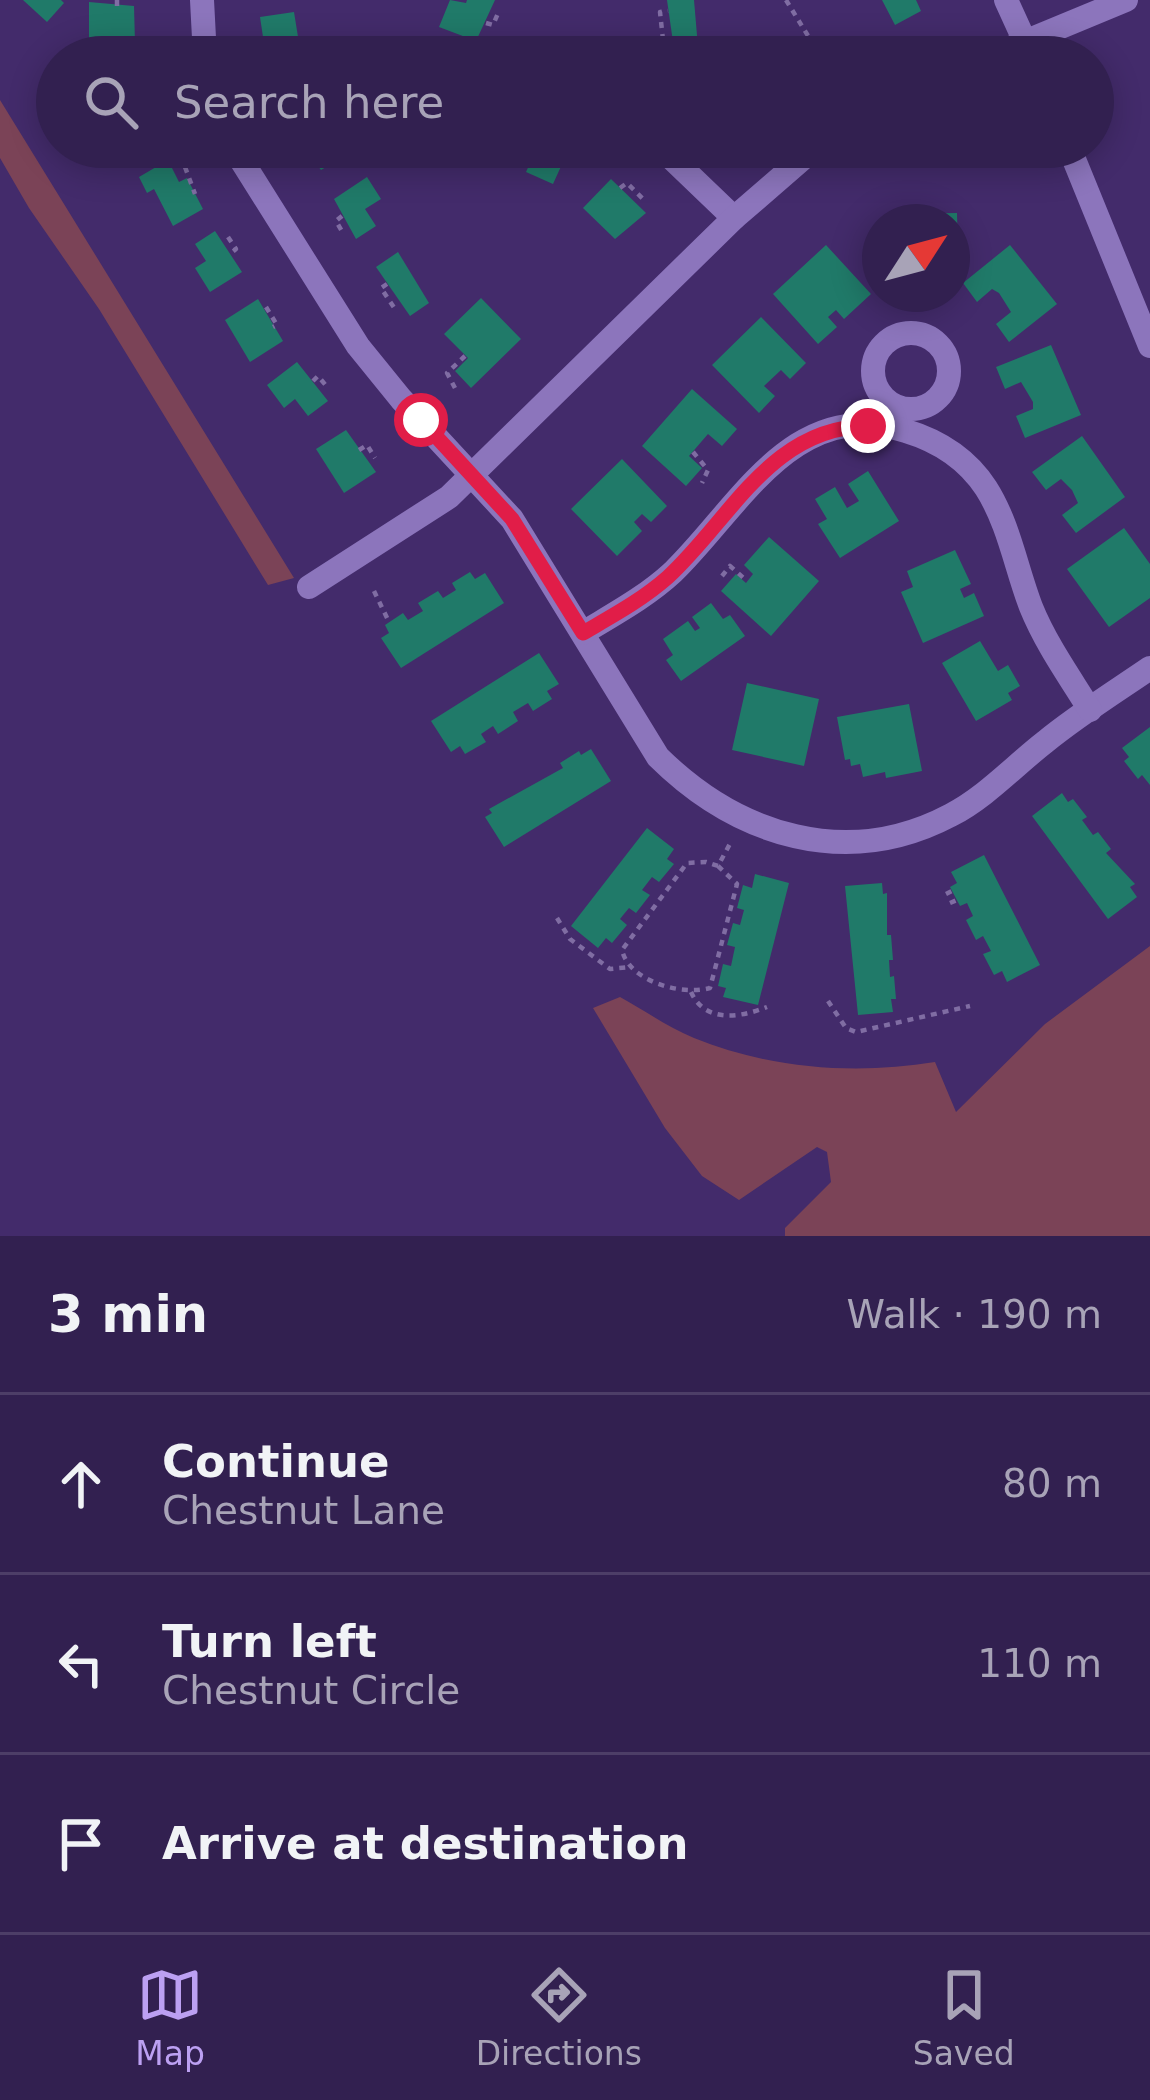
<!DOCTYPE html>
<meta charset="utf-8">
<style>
:root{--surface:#322050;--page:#3d2d5a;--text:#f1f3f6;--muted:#a8a3b7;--line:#4d3e67;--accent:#bca0f2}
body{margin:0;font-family:"DejaVu Sans",sans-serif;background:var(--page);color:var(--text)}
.compass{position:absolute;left:862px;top:204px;width:108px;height:108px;border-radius:50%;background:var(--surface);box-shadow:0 6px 30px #0003;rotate:54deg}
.stop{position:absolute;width:36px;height:36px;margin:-27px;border:9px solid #e11d48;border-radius:50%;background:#fff}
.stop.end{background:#e11d48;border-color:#fff;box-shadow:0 3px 12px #0008}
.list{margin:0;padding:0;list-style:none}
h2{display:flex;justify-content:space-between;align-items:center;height:156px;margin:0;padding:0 48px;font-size:51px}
h2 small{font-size:39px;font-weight:400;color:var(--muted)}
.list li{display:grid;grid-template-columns:78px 1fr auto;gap:36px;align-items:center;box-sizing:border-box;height:180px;padding:0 48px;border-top:3px solid var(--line)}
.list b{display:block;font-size:45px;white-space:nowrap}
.list p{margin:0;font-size:39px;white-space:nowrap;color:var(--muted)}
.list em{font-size:39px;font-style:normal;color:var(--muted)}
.icon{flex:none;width:66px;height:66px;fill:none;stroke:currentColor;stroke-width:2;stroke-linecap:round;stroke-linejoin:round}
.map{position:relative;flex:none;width:1150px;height:1236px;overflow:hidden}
.search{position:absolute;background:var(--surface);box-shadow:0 6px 30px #0003;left:36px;right:36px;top:36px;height:132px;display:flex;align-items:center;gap:30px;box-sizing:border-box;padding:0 42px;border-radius:66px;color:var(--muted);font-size:45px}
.sheet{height:696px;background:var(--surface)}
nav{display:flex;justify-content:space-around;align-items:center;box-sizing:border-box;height:168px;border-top:3px solid var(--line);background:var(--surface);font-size:33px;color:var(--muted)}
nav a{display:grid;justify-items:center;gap:6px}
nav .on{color:var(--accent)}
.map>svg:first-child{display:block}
.green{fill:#7b4357}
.building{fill:#207a69}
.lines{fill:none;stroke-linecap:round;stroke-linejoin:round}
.path{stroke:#806da3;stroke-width:4.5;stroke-dasharray:6 6;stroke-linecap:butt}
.minor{stroke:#8c75bc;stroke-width:24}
.route{stroke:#e11d48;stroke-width:15}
</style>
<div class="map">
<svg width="1150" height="1236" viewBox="0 0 1150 1236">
<rect width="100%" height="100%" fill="#432b6b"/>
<!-- green -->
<g class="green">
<polygon points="0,100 294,578 268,585 99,309 29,208 0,158"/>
<path d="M1150,946v290h-365v-8l46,-46 -4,-30 -10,-5 -78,53 -37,-24 -37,-48 -72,-120 27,-11c24,13 49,31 74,41 77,31 161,37 241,24l21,50 89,-88z"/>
</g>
<!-- building -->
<g class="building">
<polygon points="23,0 61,0 64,3 47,22"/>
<polygon points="450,0 466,3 467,0 495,0 476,41 439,27"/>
<polygon points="667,0 694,0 698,47 674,49"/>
<polygon points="882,0 916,0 921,11 895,25"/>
<polygon points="89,2 134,6 135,43 89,41"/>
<polygon points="294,12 299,43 288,45 290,57 266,57 260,17"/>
<polygon points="304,147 335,147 341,158 321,170"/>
<polygon points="517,147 560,147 568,151 553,184 526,172 532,159 515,151"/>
<polygon points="168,160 179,182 187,178 203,209 173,226 154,189 147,193 139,177"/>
<polygon points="367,177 381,199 365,209 376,226 356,239 334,199"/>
<polygon points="611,179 646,213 615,239 583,208"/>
<polygon points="957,213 958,255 952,255 952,222 900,222 900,214"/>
<polygon points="215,231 242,272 210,292 195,268 206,261 195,244"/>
<polygon points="826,245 871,294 844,319 836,310 828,317 837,327 818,344 773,294"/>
<polygon points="1010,245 1057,304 1009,342 996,324 1011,312 999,293 992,289 977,302 963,283"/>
<polygon points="398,252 429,303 410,316 376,267"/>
<polygon points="481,298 521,339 471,388 455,371 468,358 444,334"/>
<polygon points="258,299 283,341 250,362 225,320"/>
<polygon points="761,317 806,363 790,379 781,370 764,386 775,396 759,413 712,365"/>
<polygon points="1051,345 1081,415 1025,438 1016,416 1033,409 1033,402 1021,382 1005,389 996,367"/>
<polygon points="297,362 328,401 308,416 295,399 284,408 267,385"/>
<polygon points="692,389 737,429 722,446 708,434 689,456 702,468 686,486 642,446"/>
<polygon points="346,430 376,472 344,493 316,449"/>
<polygon points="1082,436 1125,497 1076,533 1062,515 1078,503 1072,490 1061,479 1046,490 1032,472"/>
<polygon points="622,459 667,506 651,522 642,514 634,522 642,531 617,556 571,509"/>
<polygon points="868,471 899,521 840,558 818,524 827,519 815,499 835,487 847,508 859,501 848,484"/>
<polygon points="1124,528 1150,564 1150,598 1109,627 1067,569"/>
<polygon points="769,537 819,581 771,636 721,591 736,574 746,583 753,574 744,565"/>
<polygon points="955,550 971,584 960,589 964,598 974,593 984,616 923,643 901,592 913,587 907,571"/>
<polygon points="470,572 475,579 485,573 504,603 401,668 381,638 389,633 385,625 403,613 408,620 423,611 418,603 438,591 443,598 456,590 452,583"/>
<polygon points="711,603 723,619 730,615 745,636 681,681 666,660 673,655 663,639 688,621 695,631 700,628 692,617"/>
<polygon points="980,641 998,671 1008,665 1020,686 1008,693 1012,700 976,721 942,663"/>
<polygon points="539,653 559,684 547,691 552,699 533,711 528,703 513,712 518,721 498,734 493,726 481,734 486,742 465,754 460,746 451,752 431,721"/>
<polygon points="747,683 819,699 804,766 732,750"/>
<polygon points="909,704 922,771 886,778 885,772 863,777 860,764 851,766 850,759 845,760 837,717"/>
<polygon points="1150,727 1150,785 1142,775 1138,779 1124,761 1129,757 1122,748"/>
<polygon points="591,749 611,781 504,847 485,817 492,813 489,809 563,768 560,763 579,751 581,755"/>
<polygon points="1062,793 1068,802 1073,799 1087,817 1082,820 1093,835 1098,832 1111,849 1106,853 1135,884 1130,887 1137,897 1108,919 1032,816"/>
<polygon points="647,828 674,849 667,859 674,864 659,882 652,877 642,890 650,895 636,913 629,908 624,914 620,919 627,925 612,943 606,938 598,948 571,926"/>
<polygon points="984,855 1040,965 1007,982 1002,971 994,975 983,954 991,951 983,936 976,940 966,920 973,916 967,903 960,906 950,887 957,883 951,872"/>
<polygon points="755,874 789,883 758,1005 723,997 726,988 718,986 723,964 731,966 735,947 727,945 733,923 740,925 744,910 737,908 743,885 752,888"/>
<polygon points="882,883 883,894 887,893 887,935 891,935 893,960 889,960 890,977 894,976 896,999 891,999 893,1012 858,1015 845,886"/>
</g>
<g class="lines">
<!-- path -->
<g class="path">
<polyline points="117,0 117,6"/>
<polyline points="786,0 821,57"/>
<polyline points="486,23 493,25 499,11"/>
<polyline points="663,40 660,12 668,11"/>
<polyline points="259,57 256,45 264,44"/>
<polyline points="293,147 305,166"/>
<polyline points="185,167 195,194"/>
<polyline points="620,188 627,183 643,199"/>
<polyline points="342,216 336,221 343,233"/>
<polyline points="228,237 236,249 230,254"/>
<polyline points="387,284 381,288 397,312"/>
<polyline points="266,307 277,325 273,327"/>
<polyline points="313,381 318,376 328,388"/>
<polyline points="455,388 447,373 465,356"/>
<polyline points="359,450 367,445 375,458"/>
<polyline points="693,452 708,470 702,483"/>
<polyline points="722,576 730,566 747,581"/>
<polyline points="374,591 389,622"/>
<path d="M718,866l19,18 -27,104c-29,8 -81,-7 -88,-38l65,-87 19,-1 12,4 14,-26"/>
<polyline points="946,894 952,891"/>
<polyline points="950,903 957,900"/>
<polyline points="557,918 570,939 610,969 630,967"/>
<path d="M691,992c14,31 48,26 76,15"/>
<polyline points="828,1001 846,1028 856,1032 970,1006"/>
</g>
<!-- minor -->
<g class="minor">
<polyline points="202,0 205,57"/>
<polyline points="1006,0 1032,57"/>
<polyline points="575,48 582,57"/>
<polyline points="988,57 1126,0"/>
<path d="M233,147l125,199 43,53 111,120 146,238c80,79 189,113 293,58 35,-18 63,-49 94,-73 33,-27 70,-50 105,-74"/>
<polyline points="660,147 734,218"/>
<polyline points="1069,147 1150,346"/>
<circle cx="911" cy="371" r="38"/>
<polyline points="309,587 449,497 734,218 816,147"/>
<path d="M583,633c31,-19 63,-36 90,-61 67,-65 120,-176 233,-141 33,10 61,28 80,57 23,36 30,80 45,119 15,37 38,69 59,103"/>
</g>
</g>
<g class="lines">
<!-- route -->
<path class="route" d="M421,420l91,99 71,114c29,-17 59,-33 85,-56 63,-58 103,-150 200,-151"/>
</g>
</svg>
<svg class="compass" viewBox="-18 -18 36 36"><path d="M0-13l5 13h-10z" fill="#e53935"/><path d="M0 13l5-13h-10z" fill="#a8a3b7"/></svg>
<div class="stop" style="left:421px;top:420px"></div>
<div class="stop end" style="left:868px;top:426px"></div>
<div class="search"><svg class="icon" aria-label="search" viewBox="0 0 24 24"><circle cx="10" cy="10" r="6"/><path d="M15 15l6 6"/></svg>Search here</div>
</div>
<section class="sheet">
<h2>3 min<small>Walk · 190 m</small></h2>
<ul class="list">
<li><svg class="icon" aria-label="ahead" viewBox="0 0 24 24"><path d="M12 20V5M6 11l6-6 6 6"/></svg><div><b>Continue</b><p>Chestnut Lane</p></div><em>80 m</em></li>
<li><svg class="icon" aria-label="left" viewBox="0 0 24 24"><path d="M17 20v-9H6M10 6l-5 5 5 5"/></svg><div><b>Turn left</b><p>Chestnut Circle</p></div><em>110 m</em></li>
<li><svg class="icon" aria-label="arrive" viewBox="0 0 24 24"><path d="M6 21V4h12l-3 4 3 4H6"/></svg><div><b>Arrive at destination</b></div></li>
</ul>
</section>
<nav>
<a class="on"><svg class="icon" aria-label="map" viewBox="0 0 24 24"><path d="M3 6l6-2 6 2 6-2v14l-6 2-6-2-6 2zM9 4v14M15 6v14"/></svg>Map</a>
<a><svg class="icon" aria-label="directions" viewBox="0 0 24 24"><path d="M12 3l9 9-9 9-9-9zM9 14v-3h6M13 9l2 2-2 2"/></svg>Directions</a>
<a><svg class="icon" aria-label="saved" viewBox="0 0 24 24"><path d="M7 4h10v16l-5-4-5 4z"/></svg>Saved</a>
</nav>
